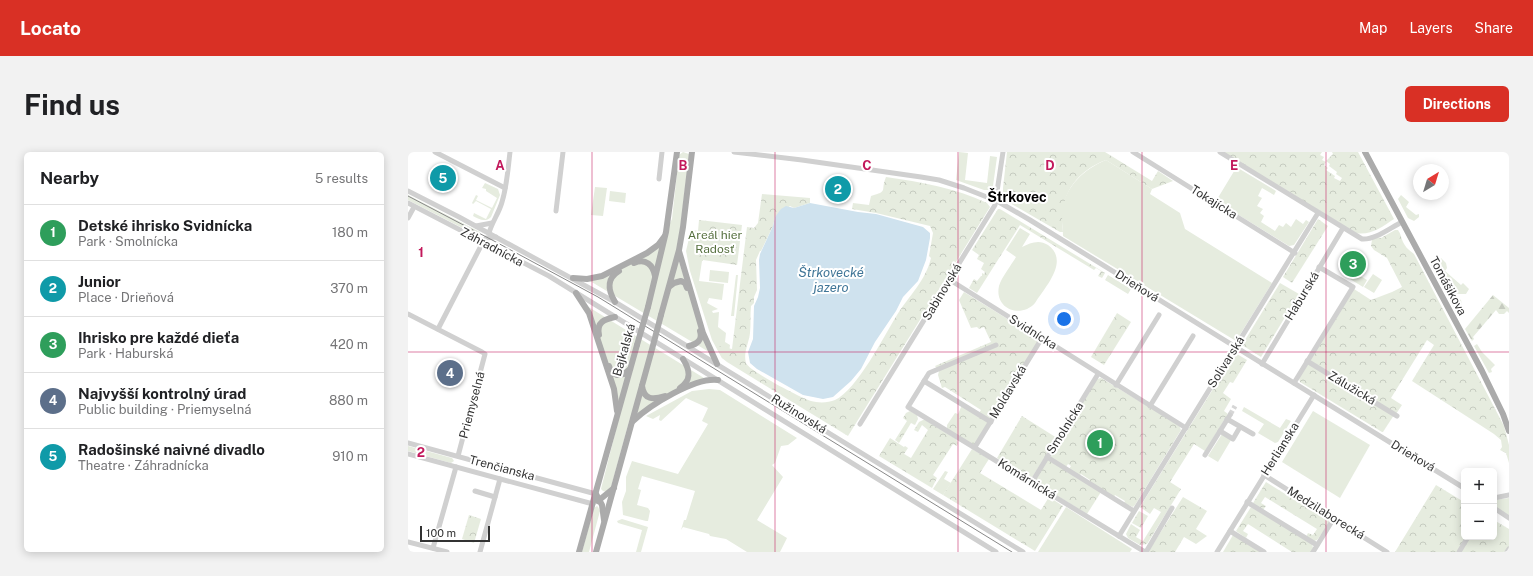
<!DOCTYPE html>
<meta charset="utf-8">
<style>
:root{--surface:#fff;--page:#f2f2f2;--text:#202124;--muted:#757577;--line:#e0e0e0;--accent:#d93025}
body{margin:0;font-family:"Public Sans",sans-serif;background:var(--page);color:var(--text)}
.controls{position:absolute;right:12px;bottom:12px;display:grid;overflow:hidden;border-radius:6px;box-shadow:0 2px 10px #0003}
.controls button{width:36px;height:36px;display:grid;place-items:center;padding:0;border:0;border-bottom:1px solid var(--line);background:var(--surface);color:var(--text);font:20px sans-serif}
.compass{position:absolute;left:1005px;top:12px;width:36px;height:36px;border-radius:50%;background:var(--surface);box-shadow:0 2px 10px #0003;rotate:38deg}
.scale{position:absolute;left:12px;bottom:10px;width:70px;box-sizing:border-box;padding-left:4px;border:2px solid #333;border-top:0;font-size:11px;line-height:14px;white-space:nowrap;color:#333;-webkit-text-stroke:3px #fff;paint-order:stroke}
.you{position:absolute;left:656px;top:167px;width:14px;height:14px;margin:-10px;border:3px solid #fff;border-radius:50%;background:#1a73e8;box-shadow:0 0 0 6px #1a73e833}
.badge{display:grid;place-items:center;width:26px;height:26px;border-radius:50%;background:var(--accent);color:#fff;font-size:13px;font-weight:700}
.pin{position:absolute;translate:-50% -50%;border:2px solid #fff;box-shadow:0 1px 4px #0006}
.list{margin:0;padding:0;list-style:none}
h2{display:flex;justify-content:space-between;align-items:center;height:52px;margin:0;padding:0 16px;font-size:17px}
h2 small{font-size:13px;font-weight:400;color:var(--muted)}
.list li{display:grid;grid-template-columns:26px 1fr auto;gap:12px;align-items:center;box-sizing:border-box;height:56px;padding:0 16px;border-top:1px solid var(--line)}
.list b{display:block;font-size:15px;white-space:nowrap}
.list p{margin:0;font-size:13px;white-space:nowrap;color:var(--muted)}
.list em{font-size:13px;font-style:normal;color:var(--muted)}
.map{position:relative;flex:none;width:1101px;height:400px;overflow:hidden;border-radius:6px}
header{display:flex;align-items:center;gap:24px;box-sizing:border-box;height:56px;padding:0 20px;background:var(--accent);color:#fff}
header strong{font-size:19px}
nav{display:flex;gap:22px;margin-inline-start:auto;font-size:14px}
.intro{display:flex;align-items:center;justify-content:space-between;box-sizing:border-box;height:96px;padding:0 24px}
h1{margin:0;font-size:28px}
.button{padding:10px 18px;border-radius:6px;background:var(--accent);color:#fff;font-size:14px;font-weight:700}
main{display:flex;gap:24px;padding:0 24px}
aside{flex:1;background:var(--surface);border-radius:6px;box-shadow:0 2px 10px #0003}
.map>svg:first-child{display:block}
.grass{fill:#e6ecdf}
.forest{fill:url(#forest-firs)}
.park{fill:url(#park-crowns)}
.water{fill:#cfe2ee}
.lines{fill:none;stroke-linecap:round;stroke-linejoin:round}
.minor-tunnel{stroke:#d6d6d6;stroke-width:5;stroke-dasharray:5 2.5;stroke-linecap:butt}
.minor{stroke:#d0d0d0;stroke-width:5}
.major{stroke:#ababab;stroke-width:6}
.tram{stroke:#888;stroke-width:1}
.major-bridge{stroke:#ababab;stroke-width:6}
.grid{fill:none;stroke:#c2185b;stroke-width:1;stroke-opacity:0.55}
.labels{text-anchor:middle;stroke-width:4;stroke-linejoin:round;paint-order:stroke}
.street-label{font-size:12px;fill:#333;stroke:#fff}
.park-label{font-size:12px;fill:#56703f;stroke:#fff}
.water-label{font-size:13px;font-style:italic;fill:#3f7597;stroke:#fff}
.quarter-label{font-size:14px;font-weight:bold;fill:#000;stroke:#fff}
.grid-label{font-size:13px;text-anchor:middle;font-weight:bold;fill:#c2185b;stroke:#fff;stroke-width:4;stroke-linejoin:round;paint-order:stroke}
</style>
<header>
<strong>Locato</strong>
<nav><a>Map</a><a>Layers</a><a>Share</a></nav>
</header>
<div class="intro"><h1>Find us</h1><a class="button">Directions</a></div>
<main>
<aside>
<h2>Nearby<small>5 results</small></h2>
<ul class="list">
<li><span class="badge" style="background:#2e9e5b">1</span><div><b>Detské ihrisko Svidnícka</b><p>Park · Smolnícka</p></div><em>180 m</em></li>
<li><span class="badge" style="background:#0f9aa8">2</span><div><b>Junior</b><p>Place · Drieňová</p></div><em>370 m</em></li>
<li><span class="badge" style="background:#2e9e5b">3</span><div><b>Ihrisko pre každé dieťa</b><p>Park · Haburská</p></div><em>420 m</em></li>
<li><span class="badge" style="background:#5c6f8a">4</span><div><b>Najvyšší kontrolný úrad</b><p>Public building · Priemyselná</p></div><em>880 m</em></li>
<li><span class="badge" style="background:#0f9aa8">5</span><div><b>Radošinské naivné divadlo</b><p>Theatre · Záhradnícka</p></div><em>910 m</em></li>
</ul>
</aside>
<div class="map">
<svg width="1101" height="400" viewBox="0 0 1101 400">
<defs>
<pattern id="forest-firs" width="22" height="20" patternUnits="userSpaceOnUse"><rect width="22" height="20" fill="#e6ecdf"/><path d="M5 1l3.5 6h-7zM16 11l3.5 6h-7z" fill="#c6cbc0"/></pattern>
<pattern id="park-crowns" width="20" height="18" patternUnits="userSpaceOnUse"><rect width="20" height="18" fill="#e6ecdf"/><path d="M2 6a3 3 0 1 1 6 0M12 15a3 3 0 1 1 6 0" fill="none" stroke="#c6cbc0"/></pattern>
</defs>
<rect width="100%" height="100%" fill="#fff"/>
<!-- grass -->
<g class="grass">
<polygon points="275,0 281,2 281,4 272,78 268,101 301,200 182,129 250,95 264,67 271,3"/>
<polygon points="551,0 560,1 557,28 579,31 582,4 589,5 585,34 583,38 576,38 548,28"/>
<path d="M698,8l46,29 -2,5 30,19 5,16 87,54 -36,58 -173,-105c0,-9 -2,-17 -1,-26 4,-24 22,-41 44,-50z"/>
<polygon points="828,16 830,16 868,39 866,43 854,36 850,44 854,46 849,54 855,57 852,61 856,64 853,70 867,79 871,73 875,75 878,71 883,75 888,67 895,72 898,68 901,70 886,93 881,94 808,49"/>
<path d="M77,31l13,6 2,6 -9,22c-6,6 -12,2 -18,-1l1,-3 12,6 5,-10 -15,-8 -3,3 -1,-1 4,-8 2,1 -2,4 16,8 5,-10 -11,-7v-2l-4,-1z"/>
<polygon points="187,35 199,36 195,64 183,63"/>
<polygon points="202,39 218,41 217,51 201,49"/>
<polygon points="0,43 72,80 70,84 0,48"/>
<polygon points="993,43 1001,50 998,55 1008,63 1011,62 1011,65 1006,69 1000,66 990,47"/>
<path d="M612,76l10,6 -8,13c8,-4 17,-8 26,-2 22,16 -3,42 -13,58 -14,16 -41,6 -36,-17 2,-8 13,-22 17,-29l-10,-7z"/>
<polygon points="283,78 297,80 295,106 295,109 294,109 291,129 316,132 314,148 301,146 299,151 310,157 304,159 305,161 311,160 310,175 318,181 317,190 322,193 320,209 314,206 304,188 282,119 278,99"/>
<path d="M1033,106l5,5 1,5 -2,3 16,14 2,-2 6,6 -3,5c-23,1 -26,-12 -35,-29l5,-6z"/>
<polygon points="302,118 321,120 320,131 301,129"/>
<polygon points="946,120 959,128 955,135 942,127"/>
<polygon points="965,122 974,128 966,141 956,135"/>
<polygon points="328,123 330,123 326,164 323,164"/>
<polygon points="700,123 723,137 720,142 697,128"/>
<polygon points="1051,147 1053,148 1055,159 1050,164 1045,154"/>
<polygon points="179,154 296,226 222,266 203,335 198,340 195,339 193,337 213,258"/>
<polygon points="1069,192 1074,200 1087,213 1083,217 1084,220 1081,221 1066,194"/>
<polygon points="301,237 312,238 389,286 380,293 373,294 367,311 364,313 375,325 349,368 379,386 372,400 339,400 318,387 302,384 301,382 275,375 273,378 276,368 278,368 287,339 234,324 230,337 233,338 229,353 240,356 242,359 240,369 238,369 215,363 214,350 218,339 218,325 224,309 270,322 300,272 294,269 300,256 278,246 253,269 251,268 252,263 245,267 238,264 284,239"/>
<polygon points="836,255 872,276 878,267 883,269 870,290 867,291 850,281 856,272 834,259"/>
<polygon points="905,259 962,293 932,346 874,310"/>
<polygon points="814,282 823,288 810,310 800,304"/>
<polygon points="0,294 44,306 46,309 43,311 0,299"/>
<polygon points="537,319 540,320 536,327 543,331 535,343 525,337"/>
<polygon points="1101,346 1101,364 1086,354 1086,348"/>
<polygon points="189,354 190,355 192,359 181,400 174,400 186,356"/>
<polygon points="658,355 724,397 722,400 630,400"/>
<polygon points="214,367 240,375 233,400 228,400 234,378 210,371 209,369"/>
</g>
<!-- forest -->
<polygon class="forest" points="1085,143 1101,156 1101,161 1099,159 1096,162 1091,162 1088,158 1065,185 1066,187 1064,189 1057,177"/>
<!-- park -->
<g class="park">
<path d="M599,0h98l47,29 6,-10 15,10 -21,8 -46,-29c-32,12 -48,38 -43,72h-3l-57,-33v-11z"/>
<path d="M815,0h99l-2,3 4,2 -2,3 4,2 -2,3 4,3 -2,2 9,6 -1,2 6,3 2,-3 -6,-4 1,-2 -8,-6 1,-2 -4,-3 7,-7 -1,-2h26l36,67c-12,8 -24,17 -38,14z"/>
<path d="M478,25c35,5 69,11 101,26l3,4 -142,229 -121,-74 -5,-4 -7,-13 17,4 15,-122 7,1 4,-5 4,-29 48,4v5l-16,5 -4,-2 -15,11 -2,9 -12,25h-1l-4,9 1,30 -3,7v6l-3,3c-1,9 0,18 -1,27 -1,10 -7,20 -4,30 3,8 55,35 65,38 7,2 17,2 24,-1 22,-10 49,-64 62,-85 12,-19 29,-35 34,-57l-2,-2 4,-23 -3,-7 -54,-13 -24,-4 1,-6 16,2 2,-9c18,-5 9,-5 15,-19z"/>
<polygon points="590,57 592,57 697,121 694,126 690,124 693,119 688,116 686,118 612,73 569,141 561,136 566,127 569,129 573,124 574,124 574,121 576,122 577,120 573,117 576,111 569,107 571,103 564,98"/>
<polygon points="910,67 920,74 884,131 875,125"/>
<polygon points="291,68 334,73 329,113 288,107 284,78 290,79"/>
<path d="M987,78h3c3,4 3,8 5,12 3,6 6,8 11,12l90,172 5,19v18l-3,-10 -6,-3 2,-3 -1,-7 -7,-6 -82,-53 22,-36 -7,-5 -36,58 11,7 -6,9 -85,-53v-3l43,-69 17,11 21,-8 10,-5 -15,-29 -13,-8 -3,-4 1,-6 4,-3 5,1z"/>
<polygon points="872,131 891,142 853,205 834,193"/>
<polygon points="556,140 632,187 583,268 571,261 573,258 537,235 534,236 530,223 531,219 527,214 583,190 576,175 571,177 569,175 563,176 551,148"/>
<polygon points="709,161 723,170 696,213 683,205"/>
<polygon points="829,202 839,208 825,231 822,230 815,241 823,247 816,259 820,262 797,299 786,292 762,330 773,337 739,392 732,393 720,386 718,382 723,372 732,378 728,385 735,389 753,360 746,356 742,362 732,355 826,203"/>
<polygon points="901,210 986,263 975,280 974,280 892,230 891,226"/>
<polygon points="693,226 771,273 773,278 727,353 725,355 716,351 717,349 707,343 706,345 681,330 682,328 673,322 671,324 661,317 663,314 660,312 658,315 643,306 643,304 689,227"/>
<polygon points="554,253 581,270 566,294 539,277 539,273 547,261 550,262"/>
<polygon points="502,259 509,263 510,267 507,273 503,271 491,291 487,288 499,269 495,266 498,261"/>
<polygon points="614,264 649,286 623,327 589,306"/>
<polygon points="515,268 517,268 548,287 550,291 549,294 545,292 525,323 529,326 524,336 471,304 482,286 496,295 497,294 500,296 496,302 503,306 520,278 514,273 510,280 506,278 511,270"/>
<polygon points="564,297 581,307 572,321 633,358 641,345 655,354 627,399 535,343"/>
<polygon points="639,306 693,340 679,362 625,329"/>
<polygon points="858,330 914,365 918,363 921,366 921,372 909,388 906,389 898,385 900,381 905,383 909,377 857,345 853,351 858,354 855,358 846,352 845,351"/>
<polygon points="1028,333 1056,350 1056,385 1086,385 1086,368 1101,377 1101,400 987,400"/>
<polygon points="775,345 799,359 788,377 799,384 788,392 776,385 767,400 740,400"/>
<polygon points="843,355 904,391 905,396 903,400 884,400 840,372 835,379 840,382 838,386 828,379"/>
<polygon points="731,359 740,364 733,376 724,371"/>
<polygon points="61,363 73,367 66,391 54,387"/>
<polygon points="825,383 855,400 815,400"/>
</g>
<!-- water -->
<polygon class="water" points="402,51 450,60 468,62 515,75 522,81 522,86 518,108 510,129 495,145 488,159 467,190 453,217 443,229 425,245 415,247 395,243 349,217 342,211 340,200 345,187 346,154 350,145 352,136 351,108 352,102 365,74 367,65 373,57 378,54 386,56"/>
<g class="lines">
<!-- minor-tunnel -->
<polyline class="minor-tunnel" points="822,263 827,254"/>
<!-- minor -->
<g class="minor">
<polyline points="27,0 97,36"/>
<polyline points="326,0 394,8 513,25 531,28 556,36 589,49 622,68 1056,336"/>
<polyline points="725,0 887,101"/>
<path d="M812,0l142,87c13,1 28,-11 40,-17"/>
<polyline points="251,27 254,0"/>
<polyline points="0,39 51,65 207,150 615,400"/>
<polyline points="0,51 141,124 588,400"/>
<polyline points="148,59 155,0"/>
<polyline points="0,66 6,55"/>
<polyline points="68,74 84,71"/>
<path d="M81,81c3,-11 10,-20 13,-31 5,-16 6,-34 8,-50"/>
<polyline points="542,128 778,276"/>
<polyline points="0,162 74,200 77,202 50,304"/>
<polyline points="30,177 75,90 78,86 88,85"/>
<polyline points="588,193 521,221 500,255 737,400"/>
<polyline points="899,209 989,264"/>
<polyline points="854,212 935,76"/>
<polyline points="516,229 583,270"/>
<polyline points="886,231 945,135 911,115"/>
<polyline points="708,233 751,163"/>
<polyline points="742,254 785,184"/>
<polyline points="819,267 845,282"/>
<polyline points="452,272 587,53 595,0"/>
<polyline points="812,279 825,287 832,275"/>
<polyline points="0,291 188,342"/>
<polyline points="567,295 634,186"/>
<polyline points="0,302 185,352"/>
<polyline points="797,303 822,263"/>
<polyline points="639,305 726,359"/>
<polyline points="856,323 979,400"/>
<polyline points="624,330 690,222"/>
<polyline points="67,339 87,345"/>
<polyline points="1086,346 1101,343"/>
<polyline points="839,350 909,393"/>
<polyline points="1086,356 1101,366"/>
<polyline points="822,379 856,400"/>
<polyline points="711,384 910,61"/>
<polyline points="0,390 39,400"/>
<polyline points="25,396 48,315"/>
<polyline points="72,400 92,327"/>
<polyline points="738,400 764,356"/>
<polyline points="809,400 906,243"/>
<polyline points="905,400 926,366"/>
<polyline points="1051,400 1060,385"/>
<polyline points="1099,400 1101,397"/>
</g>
<!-- major -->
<g class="major">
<polyline points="957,0 1074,219 1095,262 1101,279"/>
<polyline points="271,99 295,181 309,212"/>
<path d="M226,111c12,-5 19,2 21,13"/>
<polyline points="165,126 179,127 194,124 239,101 250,93 256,85"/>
<polyline points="262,134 266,131 273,129 277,131 279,136"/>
<polyline points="168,141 181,161 206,237 209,259"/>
<path d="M207,150c-7,-12 -9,-23 4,-31"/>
<polyline points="240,155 258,80 269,0"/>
<polyline points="253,163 271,98 275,75 284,0"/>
<path d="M191,183c-3,-13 6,-16 16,-18"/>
<path d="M281,194c8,-2 14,-6 11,-15"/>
<polyline points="201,214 203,220 209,223 216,222 222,217"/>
<path d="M234,234c2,14 11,14 23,10"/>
<path d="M272,236c12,-8 10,-18 3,-29"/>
<path d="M225,269c17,-16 62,-44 85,-41"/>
<polyline points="188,342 194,353 196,368"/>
<polyline points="190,349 206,336"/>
<polyline points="171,400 229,193"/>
<polyline points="188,400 243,201"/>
</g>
<!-- tram -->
<polyline class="tram" points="0,44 86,89 190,145 604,400"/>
<!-- major-bridge -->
<g class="major-bridge">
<polyline points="229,193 240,155"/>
<polyline points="243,201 253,163"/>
</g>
</g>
<!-- grid -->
<path class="grid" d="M184,0v400M367,0v400M550,0v400M734,0v400M918,0v400M0,200h1101"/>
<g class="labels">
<!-- street labels -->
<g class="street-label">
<text transform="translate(806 50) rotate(32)" y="4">Tokajícka</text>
<text transform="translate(84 95) rotate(28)" y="4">Záhradnícka</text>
<text transform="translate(729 134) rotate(32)" y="4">Drieňová</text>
<text transform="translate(1040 134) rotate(62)" y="4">Tomášikova</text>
<text transform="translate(534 140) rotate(-59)" y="4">Sabinovská</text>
<text transform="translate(894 144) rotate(-59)" y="4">Haburská</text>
<text transform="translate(625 180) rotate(32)" y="4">Svidnícka</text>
<text transform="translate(216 198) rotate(-74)" y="4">Bajkalská</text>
<text transform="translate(818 210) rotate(-58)" y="4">Solivarská</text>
<text transform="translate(944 236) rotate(31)" y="4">Zálužická</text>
<text transform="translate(600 240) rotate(-59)" y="4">Moldavská</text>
<text transform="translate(64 253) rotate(-75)" y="4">Priemyselná</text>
<text transform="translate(391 262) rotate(32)" y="4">Ružinovská</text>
<text transform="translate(657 276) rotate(-58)" y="4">Smolnícka</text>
<text transform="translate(872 297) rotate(-58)" y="4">Herlianska</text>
<text transform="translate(1005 304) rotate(31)" y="4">Drieňová</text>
<text transform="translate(94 316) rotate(15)" y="4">Trenčianska</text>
<text transform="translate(619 327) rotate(32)" y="4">Komárnická</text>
<text transform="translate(918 361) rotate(32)" y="4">Medzilaborecká</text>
</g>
<!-- park labels -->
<g class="park-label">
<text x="307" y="87">Areál hier<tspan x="307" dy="14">Radosť</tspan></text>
</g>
<!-- water labels -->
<g class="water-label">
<text x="423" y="125">Štrkovecké<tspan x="423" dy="15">jazero</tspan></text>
</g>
<!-- quarter labels -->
<g class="quarter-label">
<text x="609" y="50">Štrkovec</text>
</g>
</g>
<g class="grid-label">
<text x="92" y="18">A</text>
<text x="275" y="18">B</text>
<text x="459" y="18">C</text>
<text x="642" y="18">D</text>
<text x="826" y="18">E</text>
<text x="13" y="105">1</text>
<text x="13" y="305">2</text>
</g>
</svg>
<div class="controls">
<button>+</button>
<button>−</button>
</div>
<svg class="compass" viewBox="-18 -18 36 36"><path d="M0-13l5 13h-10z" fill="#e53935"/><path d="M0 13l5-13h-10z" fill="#757577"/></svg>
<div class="scale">100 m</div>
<div class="you"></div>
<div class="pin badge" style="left:692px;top:291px;background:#2e9e5b">1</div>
<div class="pin badge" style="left:430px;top:37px;background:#0f9aa8">2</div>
<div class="pin badge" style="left:945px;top:112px;background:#2e9e5b">3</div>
<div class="pin badge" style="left:42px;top:221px;background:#5c6f8a">4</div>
<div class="pin badge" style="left:35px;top:26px;background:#0f9aa8">5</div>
</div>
</main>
